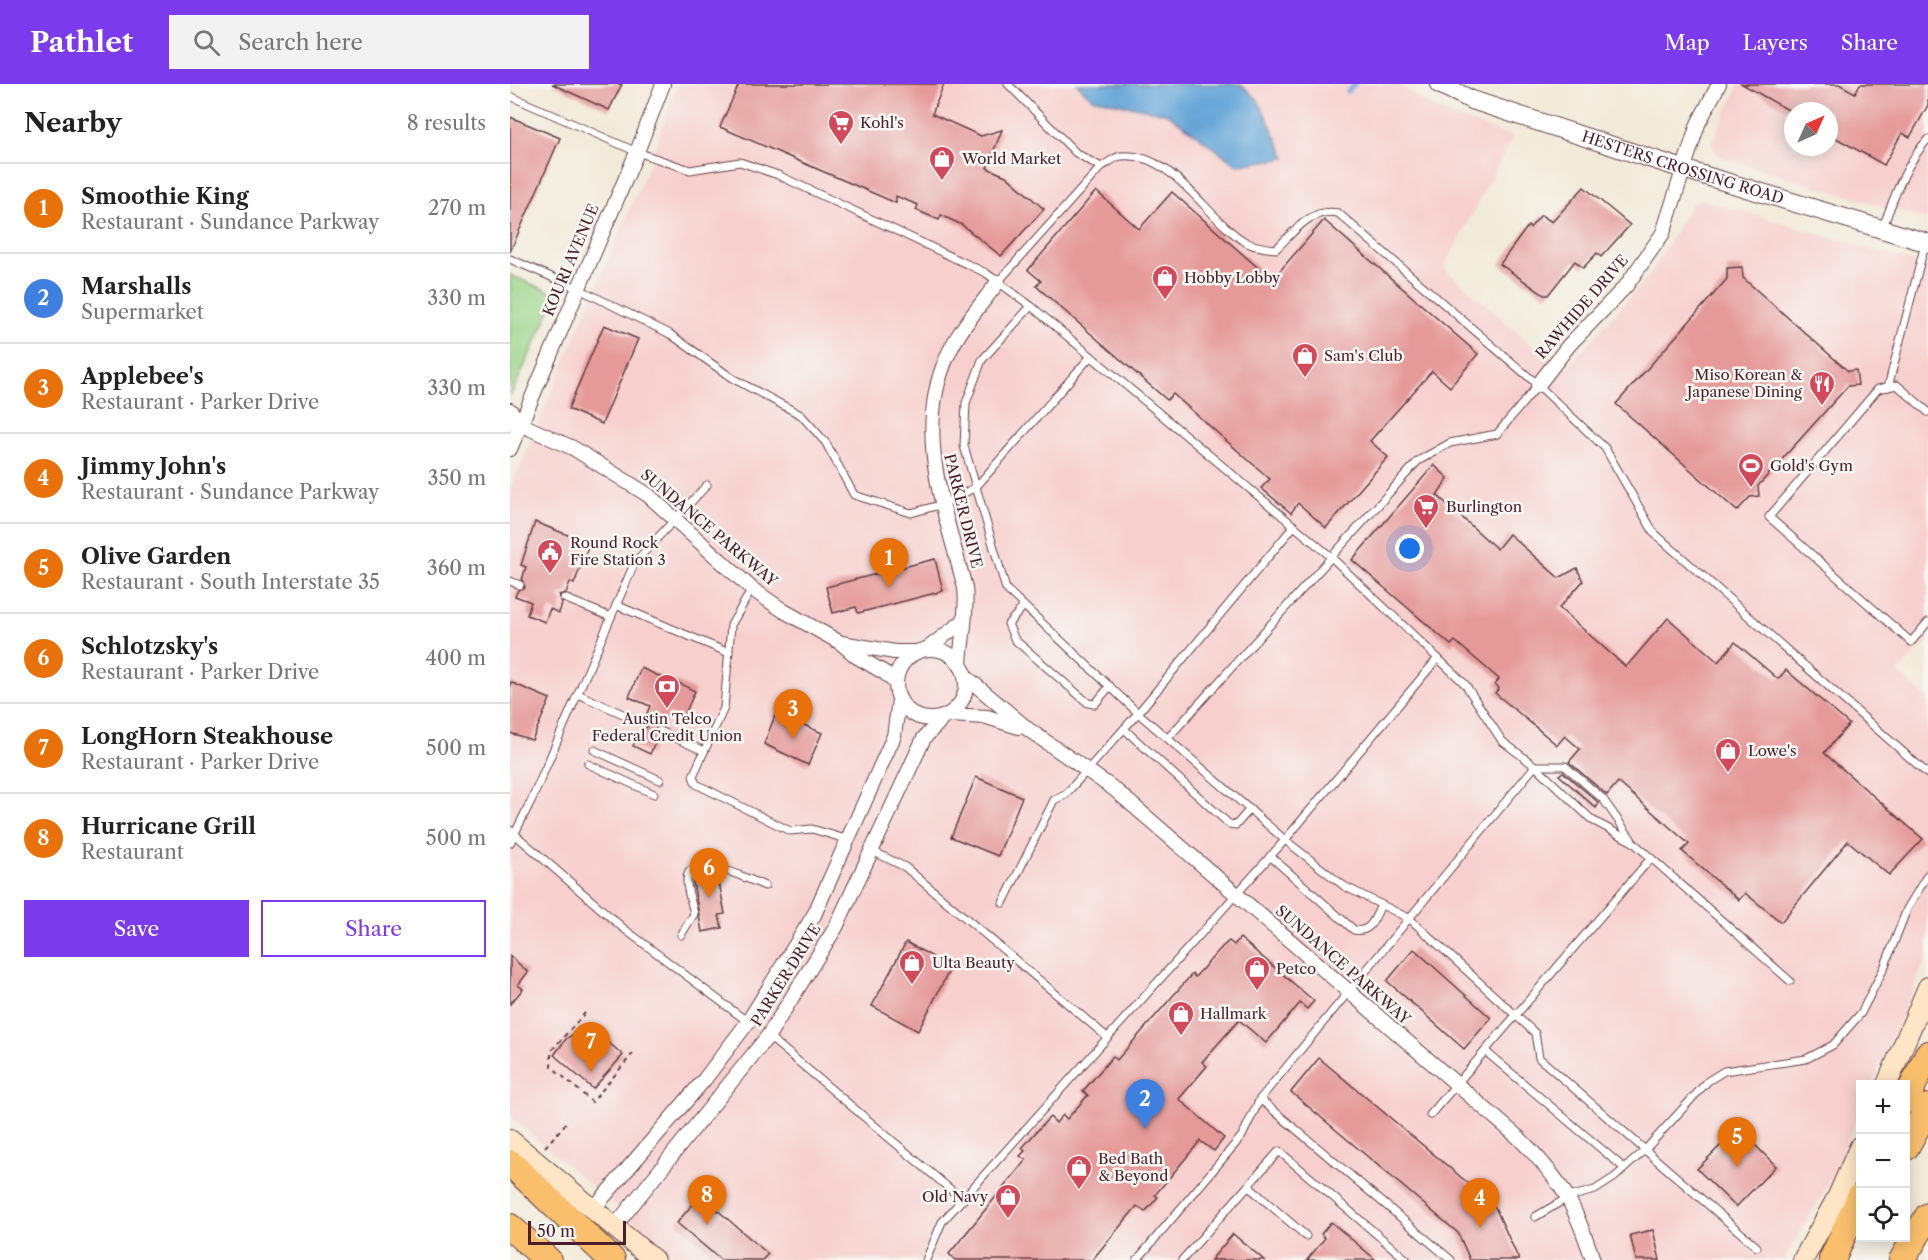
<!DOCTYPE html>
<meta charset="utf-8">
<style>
:root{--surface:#fff;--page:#f2f2f2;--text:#222;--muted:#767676;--line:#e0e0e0;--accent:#7c3aed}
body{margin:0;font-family:"Libre Caslon Text",serif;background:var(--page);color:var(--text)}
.controls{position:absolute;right:18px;bottom:18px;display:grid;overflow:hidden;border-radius:0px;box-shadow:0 3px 15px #0003}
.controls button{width:54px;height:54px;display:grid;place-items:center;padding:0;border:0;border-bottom:2px solid var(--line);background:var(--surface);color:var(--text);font:30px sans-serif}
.compass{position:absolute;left:1274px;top:18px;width:54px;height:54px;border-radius:50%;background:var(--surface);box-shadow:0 3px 15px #0003;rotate:45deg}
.scale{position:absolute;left:18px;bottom:15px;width:98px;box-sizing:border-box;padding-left:6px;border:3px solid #4a1f2b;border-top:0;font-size:16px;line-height:21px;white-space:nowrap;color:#4a1f2b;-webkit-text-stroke:4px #f6f6f2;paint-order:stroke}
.you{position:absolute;left:900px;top:465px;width:21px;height:21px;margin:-15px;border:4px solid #fff;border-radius:50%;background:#1a73e8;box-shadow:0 0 0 9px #1a73e833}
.badge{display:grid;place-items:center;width:39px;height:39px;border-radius:50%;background:var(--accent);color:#fff;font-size:20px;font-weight:700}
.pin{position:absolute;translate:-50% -50px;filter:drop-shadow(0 2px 3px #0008)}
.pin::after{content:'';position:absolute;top:32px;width:21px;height:18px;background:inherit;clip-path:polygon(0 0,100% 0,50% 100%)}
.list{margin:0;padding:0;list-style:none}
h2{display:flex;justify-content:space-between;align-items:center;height:78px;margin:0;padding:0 24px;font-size:26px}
h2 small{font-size:20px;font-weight:400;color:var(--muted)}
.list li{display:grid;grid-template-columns:39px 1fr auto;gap:18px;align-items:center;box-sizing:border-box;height:90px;padding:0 24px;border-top:2px solid var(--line)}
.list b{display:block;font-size:22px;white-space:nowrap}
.list p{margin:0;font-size:20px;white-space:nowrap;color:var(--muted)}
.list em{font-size:20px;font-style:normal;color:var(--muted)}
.actions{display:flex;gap:12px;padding:18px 24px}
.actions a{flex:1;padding:14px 0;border:2px solid var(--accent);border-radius:0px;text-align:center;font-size:21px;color:var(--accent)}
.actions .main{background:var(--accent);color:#fff}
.icon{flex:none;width:33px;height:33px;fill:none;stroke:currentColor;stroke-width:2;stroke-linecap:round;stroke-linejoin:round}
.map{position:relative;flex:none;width:1418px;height:1176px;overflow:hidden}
header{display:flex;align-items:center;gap:36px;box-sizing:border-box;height:84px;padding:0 30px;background:var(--accent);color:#fff}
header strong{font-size:28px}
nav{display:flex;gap:33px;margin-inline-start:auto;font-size:21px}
.search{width:420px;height:54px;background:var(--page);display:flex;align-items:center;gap:15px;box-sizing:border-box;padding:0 21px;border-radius:0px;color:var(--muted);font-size:22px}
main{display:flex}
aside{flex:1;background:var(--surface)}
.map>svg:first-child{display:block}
.built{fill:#f7d0ce;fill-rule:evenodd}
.green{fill:#9bd589;stroke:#727a5a;stroke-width:1.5}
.water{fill:#64a4d7;stroke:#576281;stroke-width:1.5}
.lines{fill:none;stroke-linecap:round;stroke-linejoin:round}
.stream{stroke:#64a4d7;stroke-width:4}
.building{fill:#e59a99}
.service-casing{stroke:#633d45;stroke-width:9}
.minor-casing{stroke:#633d45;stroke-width:16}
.tertiary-casing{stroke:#633d45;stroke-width:20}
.secondary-casing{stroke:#633d45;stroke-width:22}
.motorway-casing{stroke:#633d45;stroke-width:28}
.path{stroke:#633d45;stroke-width:2;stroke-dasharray:4.5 4.5;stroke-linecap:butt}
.service{stroke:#fff;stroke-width:7}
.minor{stroke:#fff;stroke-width:14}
.tertiary{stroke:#fff;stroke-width:18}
.secondary{stroke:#fde5c5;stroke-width:20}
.motorway{stroke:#f9bf6d;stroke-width:26}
.labels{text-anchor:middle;stroke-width:5;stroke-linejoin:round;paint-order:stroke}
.poi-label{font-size:15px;fill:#4a1f2b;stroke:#f6f6f2;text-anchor:start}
.street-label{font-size:15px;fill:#4a1f2b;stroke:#f6f6f2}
</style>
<header>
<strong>Pathlet</strong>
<div class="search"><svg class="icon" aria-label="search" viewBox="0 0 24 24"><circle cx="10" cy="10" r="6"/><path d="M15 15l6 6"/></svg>Search here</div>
<nav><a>Map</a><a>Layers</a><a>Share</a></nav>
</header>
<main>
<aside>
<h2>Nearby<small>8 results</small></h2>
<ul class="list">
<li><span class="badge" style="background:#e8710a">1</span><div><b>Smoothie King</b><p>Restaurant · Sundance Parkway</p></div><em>270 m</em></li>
<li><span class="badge" style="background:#3f7fe0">2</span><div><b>Marshalls</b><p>Supermarket</p></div><em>330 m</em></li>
<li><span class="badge" style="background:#e8710a">3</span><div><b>Applebee's</b><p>Restaurant · Parker Drive</p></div><em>330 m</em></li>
<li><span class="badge" style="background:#e8710a">4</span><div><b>Jimmy John's</b><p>Restaurant · Sundance Parkway</p></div><em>350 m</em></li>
<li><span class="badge" style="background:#e8710a">5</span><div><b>Olive Garden</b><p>Restaurant · South Interstate 35</p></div><em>360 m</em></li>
<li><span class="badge" style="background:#e8710a">6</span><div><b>Schlotzsky's</b><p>Restaurant · Parker Drive</p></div><em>400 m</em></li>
<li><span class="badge" style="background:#e8710a">7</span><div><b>LongHorn Steakhouse</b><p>Restaurant · Parker Drive</p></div><em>500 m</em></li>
<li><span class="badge" style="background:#e8710a">8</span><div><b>Hurricane Grill</b><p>Restaurant</p></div><em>500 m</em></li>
</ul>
<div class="actions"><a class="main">Save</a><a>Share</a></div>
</aside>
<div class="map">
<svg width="1418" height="1176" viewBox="0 0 1418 1176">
<rect width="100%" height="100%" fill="#f6f6f2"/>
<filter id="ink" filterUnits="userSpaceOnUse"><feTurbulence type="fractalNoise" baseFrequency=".0167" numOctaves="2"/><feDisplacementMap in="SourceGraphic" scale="12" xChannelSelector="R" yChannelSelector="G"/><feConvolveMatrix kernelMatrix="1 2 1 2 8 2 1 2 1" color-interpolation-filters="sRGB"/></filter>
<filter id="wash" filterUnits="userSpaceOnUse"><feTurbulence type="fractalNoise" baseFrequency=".008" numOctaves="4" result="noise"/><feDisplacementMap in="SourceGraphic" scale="24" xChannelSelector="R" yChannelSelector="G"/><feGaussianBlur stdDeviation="1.35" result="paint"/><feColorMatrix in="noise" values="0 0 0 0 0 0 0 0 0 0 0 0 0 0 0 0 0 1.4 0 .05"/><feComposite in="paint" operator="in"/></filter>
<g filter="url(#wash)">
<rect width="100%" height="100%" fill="#f2ead8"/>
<!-- built -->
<g class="built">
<polygon points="168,0 888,0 914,18 948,34 1003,52 934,184 1053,288 1141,189 1181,120 1191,115 1418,182 1418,556 1388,588 1418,616 1418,871 1362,1000 1350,1000 1350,1027 1319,1099 1274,1176 168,1176 0,1032 0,405 139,80"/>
<path d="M1229,0h189v136l-208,-63 -9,-13zM1283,27h36v36h-36z"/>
</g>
<!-- green -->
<polygon class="green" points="0,191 47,211 1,311 0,311"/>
<!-- water -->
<polygon class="water" points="567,0 730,0 748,16 776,74 727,81 658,30 582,14"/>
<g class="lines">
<!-- stream -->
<polyline class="stream" points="837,8 845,0"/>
</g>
<g id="blocks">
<!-- building -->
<g class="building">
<polygon points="42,0 112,0 99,26"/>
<polygon points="229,0 434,0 422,30 471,52 492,46 477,84 496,92 534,125 491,172 452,141 431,131 429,136 406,126 408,121 386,112 386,119 210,43"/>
<polygon points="1232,0 1329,0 1345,9 1350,0 1418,0 1418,21 1400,53 1392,49 1374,81 1319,50 1319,27 1280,27"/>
<polygon points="0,33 50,54 0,168"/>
<polygon points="1074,103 1120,141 1091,173 1087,169 1073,184 1065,177 1038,211 1034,211 990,180 1018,142 1020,144 1031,131 1042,138"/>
<polygon points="586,107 629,145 662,108 762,196 814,136 968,270 940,303 922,287 860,357 878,373 816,444 788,419 781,429 751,404 760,395 663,310 657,316 526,202 531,197 518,186"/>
<polygon points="1232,183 1233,194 1338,287 1346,286 1348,301 1338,302 1248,402 1249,412 1240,413 1227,427 1106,320 1217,195 1217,184"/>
<polygon points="94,241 128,255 92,340 58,325"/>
<polygon points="924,381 938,394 927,411 987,465 999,450 1049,494 1067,484 1073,497 1049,524 1116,583 1158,534 1208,578 1225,558 1268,595 1276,586 1339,640 1314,669 1413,755 1379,791 1338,757 1271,838 1235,809 1229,816 1172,767 1179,760 1108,698 1097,711 1059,678 1070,665 1055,652 1047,661 985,609 989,604 985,600 989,595 945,557 941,561 842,476"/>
<polygon points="25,438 73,457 72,461 78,463 64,500 60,498 56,509 49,511 52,519 49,529 40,525 35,538 17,531 21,518 5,512 8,506 15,503 12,496 16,483 11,481"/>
<polygon points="425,475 433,507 348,529 346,523 323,529 316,503"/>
<polygon points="131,584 156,595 157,593 185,607 172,637 158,630 152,642 145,644 148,652 140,670 123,662 131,644 136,644 139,639 135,634 140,622 119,613"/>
<polygon points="0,598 40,615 22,656 0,649"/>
<polygon points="266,629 312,649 298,681 254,660"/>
<polygon points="1053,688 1089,719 1086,724 1049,691"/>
<polygon points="466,693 512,713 488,772 441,753"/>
<polygon points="208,793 215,830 209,831 212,844 192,848 183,798"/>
<polygon points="730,854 804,917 797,925 790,919 756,959 729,936 692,978 697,982 669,1015 714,1054 704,1067 690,1057 645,1111 648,1113 635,1128 627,1122 582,1176 445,1176 439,1170 516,1076 510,1072 515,1067 512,1064 535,1038 540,1033 546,1039 553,1031 557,1035 578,1011 573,1007 603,972 607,976 682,890 685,893 712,863 719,857 724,861"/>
<polygon points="396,858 441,883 408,947 362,922"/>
<polygon points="904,865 981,934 954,965 877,897"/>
<polygon points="0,872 18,888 8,901 13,905 0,920"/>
<polygon points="75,945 82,951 88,949 113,971 83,1005 44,971 56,955 62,951 66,955"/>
<polygon points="809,974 984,1121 1009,1176 960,1176 948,1149 781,1008"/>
<polygon points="1228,1044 1266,1082 1226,1123 1187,1085"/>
<polygon points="190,1111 258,1170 252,1176 211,1176 167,1139"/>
<polygon points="821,1138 866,1176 797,1176 815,1154 811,1150"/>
<polygon points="1143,1146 1150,1176 1126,1176 1120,1151"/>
<polygon points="723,1150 754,1176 701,1176"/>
</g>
</g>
</g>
<g filter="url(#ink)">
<use href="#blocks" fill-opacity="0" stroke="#633d45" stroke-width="1.5"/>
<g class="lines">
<defs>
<g id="service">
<polyline points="498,0 566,69 591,83"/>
<polyline points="0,12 127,68 180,86 230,78 268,91 476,189 521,222 820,472 955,600 992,657 1025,682 1082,736 1123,758 1280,897"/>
<path d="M1373,143c11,-30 23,-64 45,-88"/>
<polyline points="0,175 67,204 160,250 222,294 291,331 316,359 344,411 401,429 433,420 466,403 581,272"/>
<path d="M488,198l103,-115c6,-3 13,-10 20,-11 50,-6 85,62 123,85 9,6 22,7 32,8 17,-16 35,-42 62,-36l200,172 67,63 49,85 274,241"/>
<polyline points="521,222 472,276 456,319 454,362 496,505 628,629 775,756 834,802 900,835 1025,949 1029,974 1247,1163"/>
<polyline points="1378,303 1415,160"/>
<polyline points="1418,328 1387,301 1368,305 1259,433 1401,558 1418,538"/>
<polyline points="0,497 10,501"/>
<polyline points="242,505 221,541 214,624 183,692 186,700 280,747 302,745 339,756"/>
<polyline points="54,514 101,533"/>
<polyline points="106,521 219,569"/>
<polyline points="514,522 498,540 505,556 578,619 585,620 600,602"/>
<polyline points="68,610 133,639"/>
<polyline points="614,645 719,740 726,741 740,725"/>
<polyline points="150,647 194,667"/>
<polyline points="658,654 908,377 940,359 987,350 1028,301"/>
<polyline points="84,666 150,696"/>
<polyline points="78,680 144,710"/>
<polyline points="0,746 113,844 238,938"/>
<polyline points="0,759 22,715 125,478 197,401"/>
<polyline points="362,767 395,783 597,953"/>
<path d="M760,772l84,74c17,3 20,-11 27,-25"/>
<polyline points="493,819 544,716 555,711 628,629 784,442"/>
<path d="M171,851l13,-21c-2,-11 -7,-22 -7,-33 -1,-34 65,0 78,5"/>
<polyline points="258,952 453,1116"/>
<polyline points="975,967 1114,1084"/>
<polyline points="750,1015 941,1176"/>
<polyline points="920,1031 1141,774"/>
<polyline points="738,1102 796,1152"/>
<polyline points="1025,1133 1059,1113 1085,1106 1105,1093 1134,1067 1198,997 1214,987 1296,975 1323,961 1351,929 1374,884 1397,825 1418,790"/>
<polyline points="416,1176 432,1138 775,756 928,574"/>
<polyline points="627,1176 732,1052 750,1015 1025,682 1055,682 1093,715 1122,756"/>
<polyline points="672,1176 769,1067 897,1176"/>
</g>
<g id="minor">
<polyline points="1028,301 1059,261 1116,202 1153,149 1188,40 1209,0"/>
<polyline points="0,326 12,341"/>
<polyline points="0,339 12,341 63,364 138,411 242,505 274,527 331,559 346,572 375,589 386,599"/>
<polyline points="0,365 127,68 153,0"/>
<polyline points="331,559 385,568 407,568"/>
<polyline points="417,565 452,538"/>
<circle cx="421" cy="600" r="35"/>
<path d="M450,581c1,-24 8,-55 5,-77 -19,-75 -52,-155 -18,-231 12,-28 33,-51 51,-75"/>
<path d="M455,592l64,54 85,59 405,349c43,43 55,64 74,122"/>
<polyline points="439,631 477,633 509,643"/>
<polyline points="84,1124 194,996 238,938 304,831 384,652 389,616"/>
<polyline points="105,1142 258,952 326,843 414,654 434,633"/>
</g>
<g id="tertiary">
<path id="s1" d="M929,0l33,16 211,69 245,74"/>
</g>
<g id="secondary">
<polyline points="1377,1000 1418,903"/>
<polyline points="0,1056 144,1176"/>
<polyline points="1293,1176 1328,1112 1350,1062"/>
</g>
<g id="motorway">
<polyline points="1396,1016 1418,970"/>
<polyline points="1396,1063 1418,1023"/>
<polyline points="0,1079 102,1176"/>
<polyline points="0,1143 38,1176"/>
<polyline points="1322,1176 1350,1113"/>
<polyline points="1392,1176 1418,1132"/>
</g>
</defs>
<!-- service casing -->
<use href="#service" class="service-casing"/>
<!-- minor casing -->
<use href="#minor" class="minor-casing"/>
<!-- tertiary casing -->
<use href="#tertiary" class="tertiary-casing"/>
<!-- secondary casing -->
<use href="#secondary" class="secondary-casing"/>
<!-- motorway casing -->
<use href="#motorway" class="motorway-casing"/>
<!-- path -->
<g class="path">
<polyline points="75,929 41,967 41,982 82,1018 126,966"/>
<polyline points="35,1063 58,1037"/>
</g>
<!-- service -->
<use href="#service" class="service"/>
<!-- minor -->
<use href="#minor" class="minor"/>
<!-- tertiary -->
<use href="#tertiary" class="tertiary"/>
<!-- secondary -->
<use href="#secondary" class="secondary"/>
<!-- motorway -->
<use href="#motorway" class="motorway"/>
</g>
</g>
<!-- icons -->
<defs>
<symbol id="supermarket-pin" viewBox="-11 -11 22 30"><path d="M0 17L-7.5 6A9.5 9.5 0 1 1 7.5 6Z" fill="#d1495b" stroke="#f6f6f2"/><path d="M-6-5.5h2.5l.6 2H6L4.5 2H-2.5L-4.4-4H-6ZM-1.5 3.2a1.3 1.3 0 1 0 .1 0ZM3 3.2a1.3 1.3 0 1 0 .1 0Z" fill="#fff"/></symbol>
<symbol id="shop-pin" viewBox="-11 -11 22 30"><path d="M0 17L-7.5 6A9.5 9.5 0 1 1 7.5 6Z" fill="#d1495b" stroke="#f6f6f2"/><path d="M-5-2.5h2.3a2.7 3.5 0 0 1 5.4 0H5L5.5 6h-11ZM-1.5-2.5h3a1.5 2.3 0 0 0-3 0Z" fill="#fff"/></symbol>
<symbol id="restaurant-pin" viewBox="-11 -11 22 30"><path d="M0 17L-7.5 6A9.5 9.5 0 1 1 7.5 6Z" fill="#d1495b" stroke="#f6f6f2"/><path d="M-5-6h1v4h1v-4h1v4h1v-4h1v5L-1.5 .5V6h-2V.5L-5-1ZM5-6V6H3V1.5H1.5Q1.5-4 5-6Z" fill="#fff"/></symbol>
<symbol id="stadium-pin" viewBox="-11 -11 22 30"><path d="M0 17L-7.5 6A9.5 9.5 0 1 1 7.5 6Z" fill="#d1495b" stroke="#f6f6f2"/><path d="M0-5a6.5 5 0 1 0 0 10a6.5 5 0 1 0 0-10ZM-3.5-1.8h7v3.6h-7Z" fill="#fff"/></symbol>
<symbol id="civic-pin" viewBox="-11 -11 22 30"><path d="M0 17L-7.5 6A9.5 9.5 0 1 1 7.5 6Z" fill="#d1495b" stroke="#f6f6f2"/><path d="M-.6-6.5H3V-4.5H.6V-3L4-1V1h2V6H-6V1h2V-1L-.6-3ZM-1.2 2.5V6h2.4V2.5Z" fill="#fff"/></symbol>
<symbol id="bank-pin" viewBox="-11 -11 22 30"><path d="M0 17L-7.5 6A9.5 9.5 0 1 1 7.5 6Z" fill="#d1495b" stroke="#f6f6f2"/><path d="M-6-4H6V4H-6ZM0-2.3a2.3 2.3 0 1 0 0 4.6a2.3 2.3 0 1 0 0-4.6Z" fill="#fff"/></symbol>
</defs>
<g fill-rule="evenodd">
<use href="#supermarket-pin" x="316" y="24" width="30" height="40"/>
<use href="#shop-pin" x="417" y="60" width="30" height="40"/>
<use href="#shop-pin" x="640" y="179" width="30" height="40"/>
<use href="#shop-pin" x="780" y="257" width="30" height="40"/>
<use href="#restaurant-pin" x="1297" y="285" width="30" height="40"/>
<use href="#stadium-pin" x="1226" y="367" width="30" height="40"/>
<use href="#supermarket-pin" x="901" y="408" width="30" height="40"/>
<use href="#civic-pin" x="25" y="453" width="30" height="40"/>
<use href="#bank-pin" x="142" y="588" width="30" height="40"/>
<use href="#shop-pin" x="1203" y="652" width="30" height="40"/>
<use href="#shop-pin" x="387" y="864" width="30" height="40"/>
<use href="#shop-pin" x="732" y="870" width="30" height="40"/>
<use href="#shop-pin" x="656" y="915" width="30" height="40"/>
<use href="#shop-pin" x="554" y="1069" width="30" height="40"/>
<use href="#shop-pin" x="483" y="1098" width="30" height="40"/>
</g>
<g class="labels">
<!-- poi labels -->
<g class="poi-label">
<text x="350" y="44">Kohl's</text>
<text x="452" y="80">World Market</text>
<text x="674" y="199">Hobby Lobby</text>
<text x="814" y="277">Sam's Club</text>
<text x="1292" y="296" text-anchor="end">Miso Korean &amp;<tspan x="1292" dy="17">Japanese Dining</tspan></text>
<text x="1260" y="387">Gold's Gym</text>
<text x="936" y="428">Burlington</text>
<text x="60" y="464">Round Rock<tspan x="60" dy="17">Fire Station 3</tspan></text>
<text x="157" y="640" text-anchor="middle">Austin Telco<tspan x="157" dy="17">Federal Credit Union</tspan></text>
<text x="1238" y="672">Lowe's</text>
<text x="422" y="884">Ulta Beauty</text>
<text x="766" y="890">Petco</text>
<text x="690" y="935">Hallmark</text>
<text x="588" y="1080">Bed Bath<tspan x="588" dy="17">&amp; Beyond</tspan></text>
<text x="478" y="1118" text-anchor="end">Old Navy</text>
</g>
<!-- street labels -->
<g class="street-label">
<text dy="5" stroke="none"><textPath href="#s1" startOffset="258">HESTERS CROSSING ROAD</textPath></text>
<text transform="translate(61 176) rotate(-67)" y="5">KOURI AVENUE</text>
<text transform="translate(1072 223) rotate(-49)" y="5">RAWHIDE DRIVE</text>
<text transform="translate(453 427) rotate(76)" y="5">PARKER DRIVE</text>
<text transform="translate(199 444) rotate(40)" y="5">SUNDANCE PARKWAY</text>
<text transform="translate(833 881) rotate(41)" y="5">SUNDANCE PARKWAY</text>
<text transform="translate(276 891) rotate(-58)" y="5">PARKER DRIVE</text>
</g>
</g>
</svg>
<div class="controls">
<button>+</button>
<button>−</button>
<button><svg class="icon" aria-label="locate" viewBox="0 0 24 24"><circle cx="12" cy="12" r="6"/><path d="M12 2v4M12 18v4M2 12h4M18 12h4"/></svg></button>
</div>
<svg class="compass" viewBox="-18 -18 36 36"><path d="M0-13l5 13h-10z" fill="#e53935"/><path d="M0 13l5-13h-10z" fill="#767676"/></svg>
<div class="scale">50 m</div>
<div class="you"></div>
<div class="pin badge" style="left:379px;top:504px;background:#e8710a">1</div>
<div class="pin badge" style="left:635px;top:1045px;background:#3f7fe0">2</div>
<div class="pin badge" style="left:283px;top:655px;background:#e8710a">3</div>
<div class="pin badge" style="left:970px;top:1144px;background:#e8710a">4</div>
<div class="pin badge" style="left:1227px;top:1083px;background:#e8710a">5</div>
<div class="pin badge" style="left:199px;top:814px;background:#e8710a">6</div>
<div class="pin badge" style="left:81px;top:988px;background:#e8710a">7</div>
<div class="pin badge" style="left:197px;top:1141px;background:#e8710a">8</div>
</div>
</main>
